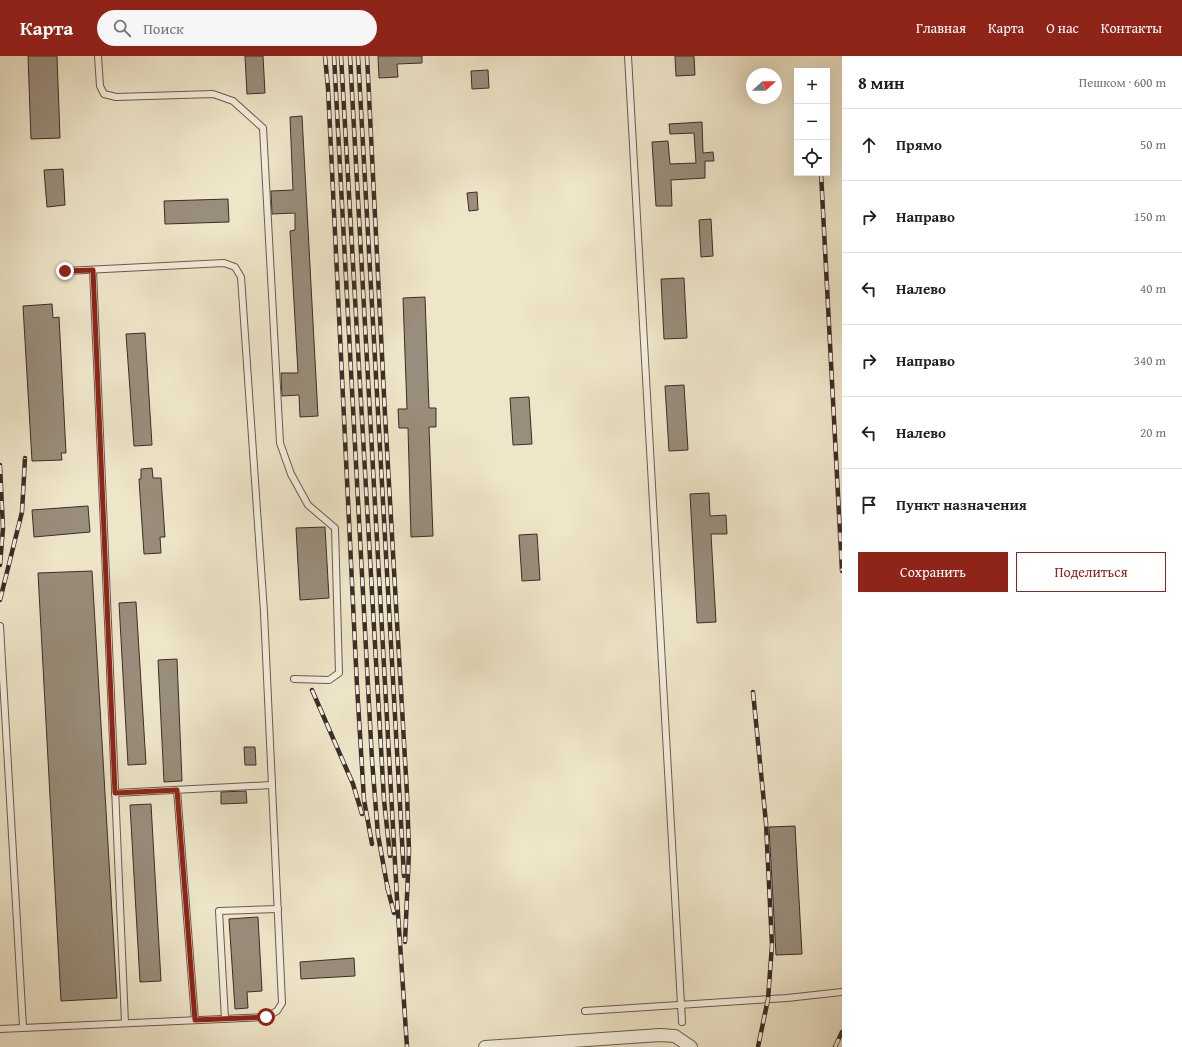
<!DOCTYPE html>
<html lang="ru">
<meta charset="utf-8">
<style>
:root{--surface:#fff;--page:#f6f6f6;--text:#202124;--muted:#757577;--line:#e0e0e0;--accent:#8f2418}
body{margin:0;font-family:"Gentium Book Plus",serif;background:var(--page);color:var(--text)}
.controls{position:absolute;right:12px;top:12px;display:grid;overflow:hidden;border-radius:0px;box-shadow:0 4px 16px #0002}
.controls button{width:36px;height:36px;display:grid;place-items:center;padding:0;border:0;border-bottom:1px solid var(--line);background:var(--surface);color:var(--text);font:20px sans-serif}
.compass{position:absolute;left:746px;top:12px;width:36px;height:36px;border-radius:50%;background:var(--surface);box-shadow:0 4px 16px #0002;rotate:69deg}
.stop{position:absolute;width:12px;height:12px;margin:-9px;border:3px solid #8f2418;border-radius:50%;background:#fff}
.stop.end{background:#8f2418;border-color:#fff;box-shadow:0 1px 4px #0008}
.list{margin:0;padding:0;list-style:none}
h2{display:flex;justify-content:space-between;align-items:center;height:52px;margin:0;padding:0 16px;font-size:17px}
h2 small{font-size:13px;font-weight:400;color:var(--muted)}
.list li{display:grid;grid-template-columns:26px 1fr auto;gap:12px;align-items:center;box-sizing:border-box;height:72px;padding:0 16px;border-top:1px solid var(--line)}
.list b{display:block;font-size:15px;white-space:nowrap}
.list em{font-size:13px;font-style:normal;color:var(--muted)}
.actions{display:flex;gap:8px;padding:12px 16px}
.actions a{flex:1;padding:9px 0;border:1px solid var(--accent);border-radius:0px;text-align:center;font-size:14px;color:var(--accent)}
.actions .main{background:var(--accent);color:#fff}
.icon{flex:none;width:22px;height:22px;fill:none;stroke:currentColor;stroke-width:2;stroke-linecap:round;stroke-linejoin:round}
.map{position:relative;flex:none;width:842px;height:991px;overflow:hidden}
header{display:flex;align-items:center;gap:24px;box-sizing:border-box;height:56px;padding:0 20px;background:var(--accent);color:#fff}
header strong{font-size:19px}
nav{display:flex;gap:22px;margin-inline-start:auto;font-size:14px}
.search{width:280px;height:36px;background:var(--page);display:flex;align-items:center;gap:10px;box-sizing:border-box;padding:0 14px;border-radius:22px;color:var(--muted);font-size:15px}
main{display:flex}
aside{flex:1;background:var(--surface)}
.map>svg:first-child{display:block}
.building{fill:#998d7b;stroke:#3b2d26}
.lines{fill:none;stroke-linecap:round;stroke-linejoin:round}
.lane-casing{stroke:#685b4f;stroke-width:8}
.street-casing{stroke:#685b4f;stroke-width:14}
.lane{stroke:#f5efdd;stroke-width:6}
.street{stroke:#f5efdd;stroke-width:12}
.rail-casing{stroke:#3b2d26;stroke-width:4.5}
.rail{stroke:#f5efdd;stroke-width:3;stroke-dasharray:9;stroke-linecap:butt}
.route{stroke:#8f2418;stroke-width:5}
</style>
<header>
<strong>Карта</strong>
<div class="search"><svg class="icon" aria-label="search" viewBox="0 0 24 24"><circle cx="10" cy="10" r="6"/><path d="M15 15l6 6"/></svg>Поиск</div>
<nav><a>Главная</a><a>Карта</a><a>О нас</a><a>Контакты</a></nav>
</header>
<main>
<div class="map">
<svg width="842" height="991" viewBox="0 0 842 991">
<rect width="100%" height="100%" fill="#efe6ca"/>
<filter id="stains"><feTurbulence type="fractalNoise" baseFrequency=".005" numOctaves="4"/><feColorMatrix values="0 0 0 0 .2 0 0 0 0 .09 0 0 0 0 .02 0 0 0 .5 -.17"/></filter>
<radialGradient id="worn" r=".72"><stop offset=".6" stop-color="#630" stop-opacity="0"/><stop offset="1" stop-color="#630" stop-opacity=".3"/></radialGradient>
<!-- building -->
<g class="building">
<polygon points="28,0 57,0 60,82 31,83"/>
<polygon points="245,0 263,0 265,37 247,38"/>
<polygon points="378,0 422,0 422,7 397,8 398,21 379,22"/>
<polygon points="675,0 694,0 695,19 676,20"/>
<polygon points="488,14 489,32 472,33 471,15"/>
<polygon points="302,60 318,360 300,361 299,339 282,340 281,317 298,317 290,175 295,174 295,157 272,158 271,135 293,134 290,61"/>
<polygon points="702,66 703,97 713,96 714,105 705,105 705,122 671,124 672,150 656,150 652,86 668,85 670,108 696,107 694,77 670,78 669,68"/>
<polygon points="63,113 65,149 47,151 44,114"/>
<polygon points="477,136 478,154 469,155 467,137"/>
<polygon points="228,143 229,166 165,168 164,145"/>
<polygon points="711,163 713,200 701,201 699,164"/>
<polygon points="684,222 687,282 664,283 661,223"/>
<polygon points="425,241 429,352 436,352 436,371 429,371 433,480 411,481 408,372 399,372 398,353 407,353 403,242"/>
<polygon points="52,248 53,262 59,261 66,397 61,397 62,404 32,405 23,250"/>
<polygon points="145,277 152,389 134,390 126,278"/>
<polygon points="684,329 688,394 669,395 665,330"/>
<polygon points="529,341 532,388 513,389 510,342"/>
<polygon points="152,412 153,422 161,422 165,481 160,481 161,497 144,498 139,423 141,423 141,413"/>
<polygon points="709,437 710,460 726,459 727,478 711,478 716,566 697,567 690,438"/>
<polygon points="88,450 90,476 34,481 32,454"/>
<polygon points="325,471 329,542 300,544 296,472"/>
<polygon points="537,478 540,524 522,525 519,479"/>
<polygon points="92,515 117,942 61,945 38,517"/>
<polygon points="136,546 146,708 128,709 119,547"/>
<polygon points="177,603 182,725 164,726 158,604"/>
<polygon points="244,691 255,691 256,709 245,709"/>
<polygon points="246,735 247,747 221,748 221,736"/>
<polygon points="151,748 161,925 140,926 130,749"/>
<polygon points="795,770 802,898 776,899 769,771"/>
<polygon points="258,861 262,935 247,936 248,952 235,953 229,863"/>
<polygon points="354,902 355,920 301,923 300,906"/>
</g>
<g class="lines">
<defs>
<g id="lane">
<polyline points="98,0 100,30 104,38 116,41 213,38 233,45 263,72 280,387 291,418 308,449 335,472 339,617 329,624 294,623"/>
<polyline points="628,0 682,966"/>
<polyline points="93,214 125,967"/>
<polyline points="0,570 23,971"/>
<polyline points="177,734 195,964"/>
<polyline points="115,737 272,729"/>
<polyline points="585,955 787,942 842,936"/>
<polyline points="225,963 219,855 278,853"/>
<polyline points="0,973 266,961 277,955 282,947 264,556 241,221 235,211 224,207 65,215"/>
</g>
<polyline id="street" points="485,991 660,979 675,980 691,991"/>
</defs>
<!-- lane casing -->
<use href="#lane" class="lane-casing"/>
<!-- street casing -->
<use href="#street" class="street-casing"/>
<!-- lane -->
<use href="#lane" class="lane"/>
<!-- street -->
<use href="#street" class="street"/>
<defs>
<g id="rail">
<polyline points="325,0 328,32 357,630 364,744 372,788"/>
<polyline points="334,0 372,704 378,779 388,834"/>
<polyline points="341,0 384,744 390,800"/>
<polyline points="350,0 397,843 407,991"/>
<polyline points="358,0 404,820"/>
<polyline points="367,0 385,359 407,738 409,795 405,886"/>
<polyline points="821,117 842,515"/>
<polyline points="0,409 3,472 0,509"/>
<polyline points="0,544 22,456 25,402"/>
<polyline points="312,634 353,728 362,758"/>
<polyline points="753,636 766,767 772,889 768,943 758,991"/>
<polyline points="387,830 394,857"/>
<polyline points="835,991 842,976"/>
</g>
</defs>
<!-- rail casing -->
<use href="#rail" class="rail-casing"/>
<!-- rail -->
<use href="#rail" class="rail"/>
</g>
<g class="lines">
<!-- route -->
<polyline class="route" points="65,215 93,214 115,737 177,734 195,964 266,961"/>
</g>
<rect width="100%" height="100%" filter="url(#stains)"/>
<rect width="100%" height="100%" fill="url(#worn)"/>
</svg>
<div class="controls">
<button>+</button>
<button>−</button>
<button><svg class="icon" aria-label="locate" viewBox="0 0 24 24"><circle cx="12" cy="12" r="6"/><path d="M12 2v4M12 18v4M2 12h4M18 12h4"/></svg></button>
</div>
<svg class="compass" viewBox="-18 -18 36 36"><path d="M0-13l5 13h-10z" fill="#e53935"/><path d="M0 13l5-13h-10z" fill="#757577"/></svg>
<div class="stop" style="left:266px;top:961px"></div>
<div class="stop end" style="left:65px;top:215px"></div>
</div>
<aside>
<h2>8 мин<small>Пешком · 600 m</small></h2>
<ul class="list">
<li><svg class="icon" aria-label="ahead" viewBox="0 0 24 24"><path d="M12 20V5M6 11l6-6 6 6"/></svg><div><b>Прямо</b></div><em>50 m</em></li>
<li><svg class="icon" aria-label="right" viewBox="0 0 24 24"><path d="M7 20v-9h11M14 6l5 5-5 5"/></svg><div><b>Направо</b></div><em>150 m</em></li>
<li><svg class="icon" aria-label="left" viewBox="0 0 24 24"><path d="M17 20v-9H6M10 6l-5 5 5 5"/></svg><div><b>Налево</b></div><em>40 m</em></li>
<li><svg class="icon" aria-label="right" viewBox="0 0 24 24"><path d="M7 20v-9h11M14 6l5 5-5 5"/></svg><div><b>Направо</b></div><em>340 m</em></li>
<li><svg class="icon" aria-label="left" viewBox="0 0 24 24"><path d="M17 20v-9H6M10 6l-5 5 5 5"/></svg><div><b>Налево</b></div><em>20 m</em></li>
<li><svg class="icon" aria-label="arrive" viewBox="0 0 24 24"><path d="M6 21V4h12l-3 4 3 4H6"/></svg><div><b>Пункт назначения</b></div></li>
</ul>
<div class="actions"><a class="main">Сохранить</a><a>Поделиться</a></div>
</aside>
</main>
